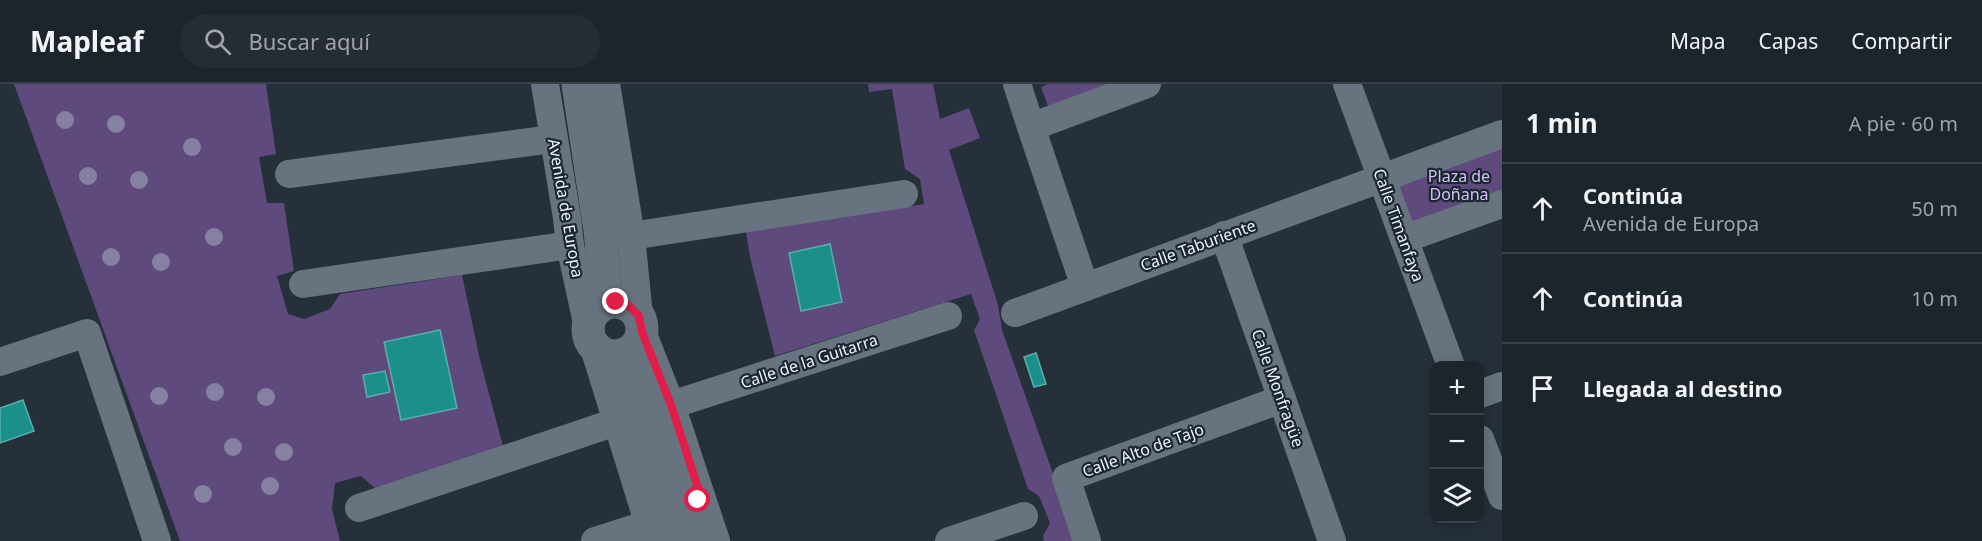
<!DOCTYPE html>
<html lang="es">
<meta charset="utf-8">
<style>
:root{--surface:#1c242c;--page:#252c34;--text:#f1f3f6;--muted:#a0a4a9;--line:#3a4148}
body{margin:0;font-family:"Noto Sans",sans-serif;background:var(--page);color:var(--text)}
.controls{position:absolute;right:18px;bottom:18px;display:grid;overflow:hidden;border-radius:12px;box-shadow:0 3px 15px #0003}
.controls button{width:54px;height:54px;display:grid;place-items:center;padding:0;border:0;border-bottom:2px solid var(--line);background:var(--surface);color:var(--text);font:30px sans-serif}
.stop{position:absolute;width:18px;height:18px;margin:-14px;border:4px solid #e11d48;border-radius:50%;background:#fff}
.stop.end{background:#e11d48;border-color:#fff;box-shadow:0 2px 6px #0008}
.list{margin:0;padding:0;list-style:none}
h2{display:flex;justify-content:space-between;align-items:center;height:78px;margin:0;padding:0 24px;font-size:26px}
h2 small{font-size:20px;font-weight:400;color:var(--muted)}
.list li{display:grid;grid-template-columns:39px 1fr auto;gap:18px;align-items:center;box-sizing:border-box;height:90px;padding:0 24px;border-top:2px solid var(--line)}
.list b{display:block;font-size:22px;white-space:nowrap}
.list p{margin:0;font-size:20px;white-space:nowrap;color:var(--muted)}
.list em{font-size:20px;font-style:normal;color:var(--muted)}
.icon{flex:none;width:33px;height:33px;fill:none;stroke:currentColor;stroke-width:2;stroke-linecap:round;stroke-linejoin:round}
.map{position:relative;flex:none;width:1502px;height:457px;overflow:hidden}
header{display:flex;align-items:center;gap:36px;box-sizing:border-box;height:84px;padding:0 30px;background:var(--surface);border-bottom:2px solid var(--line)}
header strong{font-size:28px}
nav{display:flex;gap:33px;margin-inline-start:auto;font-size:21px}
.search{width:420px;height:54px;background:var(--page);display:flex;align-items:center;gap:15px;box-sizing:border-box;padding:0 21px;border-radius:33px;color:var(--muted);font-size:22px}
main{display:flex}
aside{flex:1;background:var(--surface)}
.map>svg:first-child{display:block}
.green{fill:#5f4a7d}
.water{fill:#1b908a;stroke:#5aaeac;stroke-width:1.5}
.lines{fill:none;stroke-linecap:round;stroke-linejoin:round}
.street{stroke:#677480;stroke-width:28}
.secondary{stroke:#677480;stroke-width:33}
.tree{fill:#8680a2}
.route{stroke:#e11d48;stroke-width:8}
.labels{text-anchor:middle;stroke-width:4.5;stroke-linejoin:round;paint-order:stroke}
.park-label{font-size:16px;fill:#d6c1f6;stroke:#1b2631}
.street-label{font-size:16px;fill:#ecf3fb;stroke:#1b2631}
</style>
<header>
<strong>Mapleaf</strong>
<div class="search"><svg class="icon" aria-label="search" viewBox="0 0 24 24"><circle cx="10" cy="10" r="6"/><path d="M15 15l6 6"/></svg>Buscar aquí</div>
<nav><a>Mapa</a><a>Capas</a><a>Compartir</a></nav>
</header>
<main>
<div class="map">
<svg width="1502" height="457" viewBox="0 0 1502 457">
<rect width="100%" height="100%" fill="#25303b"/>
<!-- green -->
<g class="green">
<polygon points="14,0 266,0 276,70 259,73 267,119 284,119 294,187 277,192 288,230 304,235 330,225 340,210 462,191 480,276 503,362 376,405 361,392 335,399 332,425 340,457 180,457"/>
<polygon points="868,0 933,0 940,35 969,24 980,54 949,66 998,221 1002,246 1077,457 1044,457 1043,452 1050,439 1039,412 1028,405 974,246 980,235 971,210 775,272 750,173 746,148 924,120 920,95 905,85 892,5 869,8"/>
<polygon points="1048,0 1108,0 1048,22 1041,3"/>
<polygon points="1502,60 1502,110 1411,144 1395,99"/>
</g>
<!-- water -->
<g class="water">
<polygon points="830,160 842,218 801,227 789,169"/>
<polygon points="440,246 457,324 401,336 384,258"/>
<polygon points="1036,269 1046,300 1034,303 1024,273"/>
<polygon points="385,287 390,308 367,313 363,291"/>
<polygon points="23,316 34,347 0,359 0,324"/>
</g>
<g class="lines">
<!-- street -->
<g class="street">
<polyline points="545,0 567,134 570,161 589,248"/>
<polyline points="606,0 631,152 639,232"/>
<polyline points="1017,0 1031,43 1147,0"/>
<polyline points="1347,0 1451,282"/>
<polyline points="1031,43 1085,203"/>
<polyline points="289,90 545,56 554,57"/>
<polyline points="1224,151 1332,457"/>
<polyline points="631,152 904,110"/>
<polyline points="1404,155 1502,120"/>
<polyline points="303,200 570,161"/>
<polyline points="1015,229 1502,50"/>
<polyline points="642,248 671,321 716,457"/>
<polyline points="592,257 654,457"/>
<polyline points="0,278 87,249 157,457"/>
<polyline points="1480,310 1502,302"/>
<polyline points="671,321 948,232"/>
<polyline points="1480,355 1502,412"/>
<polyline points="359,424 616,338"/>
<polyline points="595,457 648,440"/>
<polyline points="949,457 1024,432"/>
<polyline points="1087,457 1066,394 1282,315"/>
</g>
<!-- secondary -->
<g class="secondary">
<polyline points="578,0 600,146 607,219"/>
<circle cx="615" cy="245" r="27"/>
<polyline points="624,270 685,457"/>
</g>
</g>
<!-- trees -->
<g class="tree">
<circle cx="65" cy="36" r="9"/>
<circle cx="116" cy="40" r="9"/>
<circle cx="192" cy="63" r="9"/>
<circle cx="88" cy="92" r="9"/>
<circle cx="139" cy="96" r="9"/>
<circle cx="214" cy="153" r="9"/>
<circle cx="111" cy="173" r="9"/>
<circle cx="161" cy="178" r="9"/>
<circle cx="215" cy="308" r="9"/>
<circle cx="159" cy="312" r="9"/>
<circle cx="266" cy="313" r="9"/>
<circle cx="233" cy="363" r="9"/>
<circle cx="284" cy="368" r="9"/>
<circle cx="270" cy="402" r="9"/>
<circle cx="203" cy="410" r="9"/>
</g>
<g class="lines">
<!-- route -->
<polyline class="route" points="616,218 628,221 639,232 642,248 671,321 700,410 698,416"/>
</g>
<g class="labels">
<!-- park labels -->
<g class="park-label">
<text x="1459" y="98">Plaza de<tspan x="1459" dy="18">Doñana</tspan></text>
</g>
<!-- street labels -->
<g class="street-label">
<text transform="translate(566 124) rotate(80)" y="6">Avenida de Europa</text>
<text transform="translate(1399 141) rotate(70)" y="6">Calle Timanfaya</text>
<text transform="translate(1198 161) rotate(-20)" y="6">Calle Taburiente</text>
<text transform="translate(809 277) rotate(-18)" y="6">Calle de la Guitarra</text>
<text transform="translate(1278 304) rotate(70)" y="6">Calle Monfragüe</text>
<text transform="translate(1143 366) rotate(-20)" y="6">Calle Alto de Tajo</text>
</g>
</g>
</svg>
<div class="controls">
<button>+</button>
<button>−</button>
<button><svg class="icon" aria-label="layers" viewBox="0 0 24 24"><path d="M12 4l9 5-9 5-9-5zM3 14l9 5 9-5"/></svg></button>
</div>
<div class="stop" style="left:698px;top:416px"></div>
<div class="stop end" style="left:616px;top:218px"></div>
</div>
<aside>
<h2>1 min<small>A pie · 60 m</small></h2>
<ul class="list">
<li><svg class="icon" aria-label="ahead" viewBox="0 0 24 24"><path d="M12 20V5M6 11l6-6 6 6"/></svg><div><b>Continúa</b><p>Avenida de Europa</p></div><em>50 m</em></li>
<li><svg class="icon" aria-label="ahead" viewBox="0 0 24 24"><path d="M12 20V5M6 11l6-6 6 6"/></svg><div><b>Continúa</b></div><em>10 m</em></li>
<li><svg class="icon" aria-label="arrive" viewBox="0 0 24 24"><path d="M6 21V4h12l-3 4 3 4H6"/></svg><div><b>Llegada al destino</b></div></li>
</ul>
</aside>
</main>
